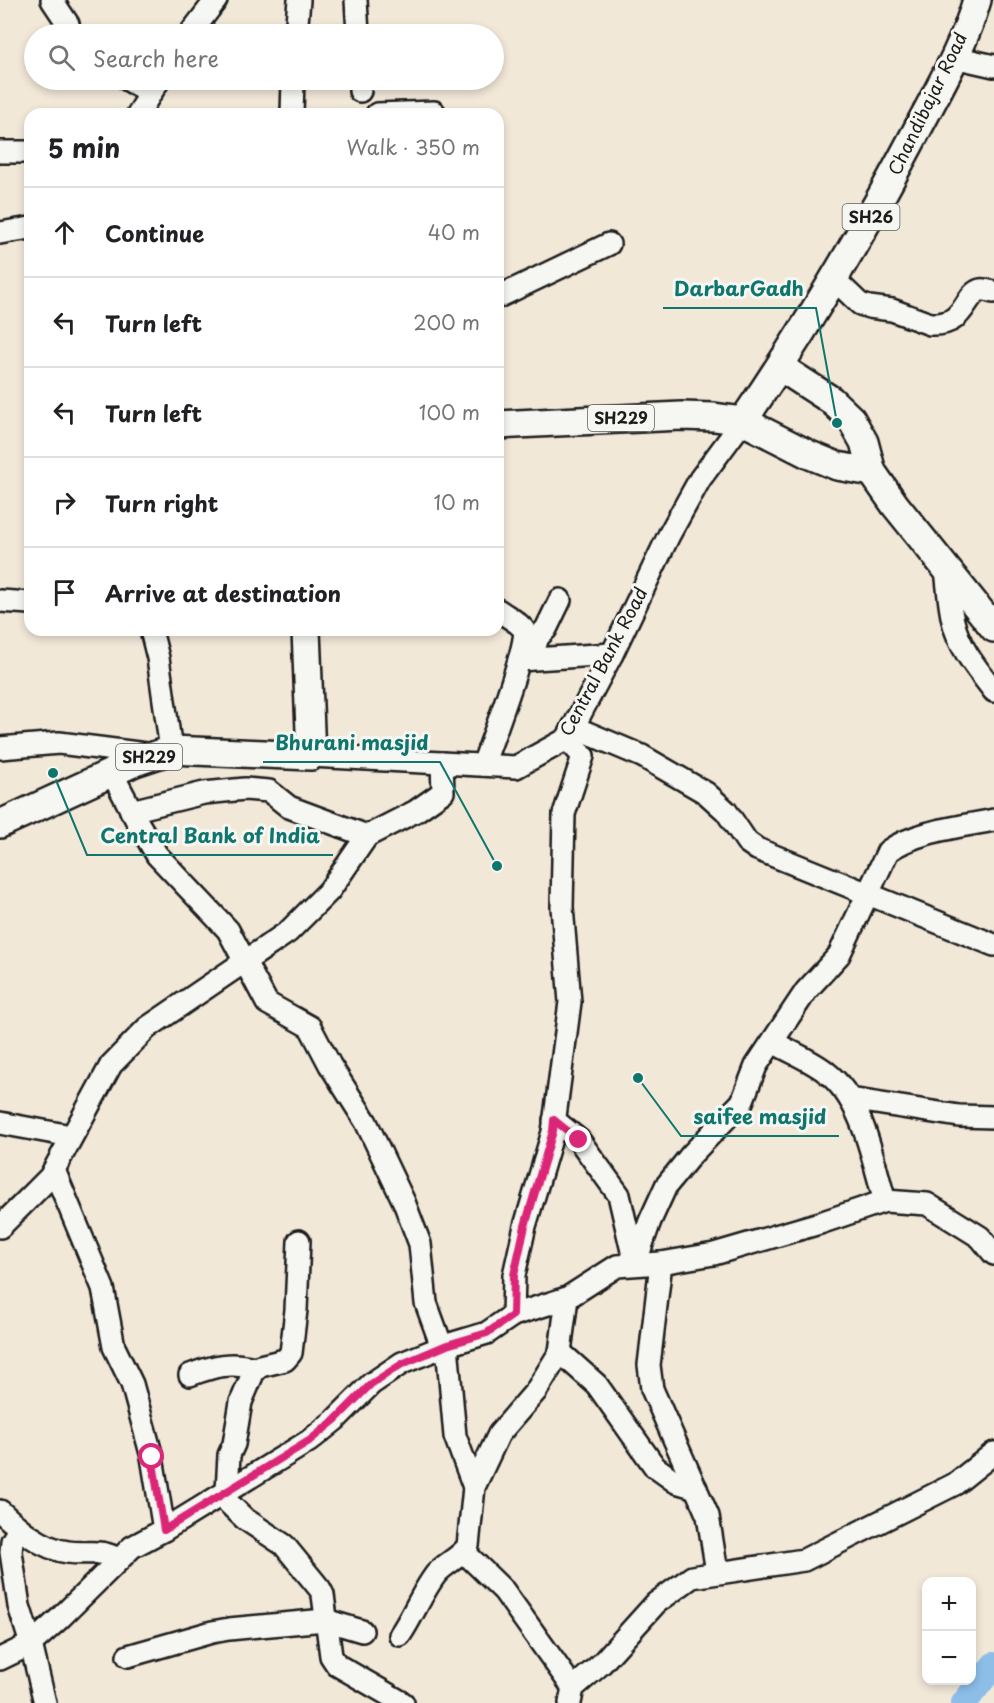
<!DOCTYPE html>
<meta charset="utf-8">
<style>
:root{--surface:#fff;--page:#f6f6f6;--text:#202124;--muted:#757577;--line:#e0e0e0}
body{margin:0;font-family:"Playpen Sans",sans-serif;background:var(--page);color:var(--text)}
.controls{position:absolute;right:18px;bottom:18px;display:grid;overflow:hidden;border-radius:12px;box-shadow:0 3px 9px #0003}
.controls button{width:54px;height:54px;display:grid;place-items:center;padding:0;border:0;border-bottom:2px solid var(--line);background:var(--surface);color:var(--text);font:30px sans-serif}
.stop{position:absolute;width:18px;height:18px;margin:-14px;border:4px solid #db2777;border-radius:50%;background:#fff}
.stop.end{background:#db2777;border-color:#fff;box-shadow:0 2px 6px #0008}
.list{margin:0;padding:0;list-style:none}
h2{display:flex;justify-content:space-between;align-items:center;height:78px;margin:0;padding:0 24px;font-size:26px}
h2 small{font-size:20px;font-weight:400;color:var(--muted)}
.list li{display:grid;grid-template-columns:39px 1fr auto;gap:18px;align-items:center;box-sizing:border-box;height:90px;padding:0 24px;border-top:2px solid var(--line)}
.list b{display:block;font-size:22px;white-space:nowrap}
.list em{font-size:20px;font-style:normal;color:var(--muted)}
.icon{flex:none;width:33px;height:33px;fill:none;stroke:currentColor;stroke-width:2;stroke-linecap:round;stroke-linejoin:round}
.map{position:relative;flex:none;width:994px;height:1703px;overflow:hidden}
.search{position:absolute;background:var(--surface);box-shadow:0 3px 9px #0003;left:24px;top:24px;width:480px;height:66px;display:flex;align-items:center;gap:15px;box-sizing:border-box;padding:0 21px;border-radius:33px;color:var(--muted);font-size:22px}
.panel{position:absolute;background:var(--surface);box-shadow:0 3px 9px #0003;left:24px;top:108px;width:480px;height:528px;border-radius:18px}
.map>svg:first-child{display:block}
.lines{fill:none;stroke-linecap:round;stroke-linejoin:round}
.river{stroke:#8cbee8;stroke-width:26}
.minor-casing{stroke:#1c1c1c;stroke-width:26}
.major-casing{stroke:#1c1c1c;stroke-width:32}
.minor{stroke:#f6f6f2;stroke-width:21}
.major{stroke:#f6f6f2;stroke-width:27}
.route{stroke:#db2777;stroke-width:8}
.labels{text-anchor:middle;stroke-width:6;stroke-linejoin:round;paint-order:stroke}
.shield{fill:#f6f6f2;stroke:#5d5d5c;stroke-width:1.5}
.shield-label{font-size:16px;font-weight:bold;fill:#1c1c1c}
.street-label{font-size:18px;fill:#1c1c1c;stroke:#f6f6f2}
.leader{fill:none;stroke:#0f766e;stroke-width:2}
.callout-dot{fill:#0f766e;stroke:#f6f6f2;stroke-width:2}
.callout-label{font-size:20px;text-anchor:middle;font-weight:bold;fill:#0f766e;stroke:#f6f6f2;stroke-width:6;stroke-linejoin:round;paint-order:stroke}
</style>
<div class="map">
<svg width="994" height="1703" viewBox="0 0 994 1703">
<rect width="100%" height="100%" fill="#f2e8d8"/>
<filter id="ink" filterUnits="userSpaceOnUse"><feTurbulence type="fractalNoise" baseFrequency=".0167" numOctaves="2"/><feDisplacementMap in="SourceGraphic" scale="12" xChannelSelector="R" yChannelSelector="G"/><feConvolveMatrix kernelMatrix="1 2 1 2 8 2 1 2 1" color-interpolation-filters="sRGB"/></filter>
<g filter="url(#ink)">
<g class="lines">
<!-- river -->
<polyline class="river" points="964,1703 994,1665"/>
<defs>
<g id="minor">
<polyline points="52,0 68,24 70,34"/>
<polyline points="356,0 358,34"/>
<polyline points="190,34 216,0"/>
<polyline points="296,34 299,0"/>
<polyline points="954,57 994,66"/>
<polyline points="128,80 150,93"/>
<polyline points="360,80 360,91"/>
<polyline points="138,114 159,80"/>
<polyline points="292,114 293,80"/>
<polyline points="377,114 434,112"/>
<polyline points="0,152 30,152"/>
<polyline points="0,233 30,228"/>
<path d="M833,278l27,26 9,3 23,3 38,14c36,2 33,-28 50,-34 4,-1 9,1 14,2"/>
<polyline points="498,297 609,244"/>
<path d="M946,569c2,17 3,36 7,52 6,27 25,49 41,70"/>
<polyline points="0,601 30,603"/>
<polyline points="151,630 158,658 171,750"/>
<polyline points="531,659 538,637 546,629 560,600"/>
<polyline points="519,660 612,654"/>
<polyline points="573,727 642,756 706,793 726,811 747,842 757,849 994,945"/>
<polyline points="0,748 59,743 154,755"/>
<polyline points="311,756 516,767 567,739 612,654 669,535 700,479 743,421"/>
<path d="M483,765c6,-17 47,-125 41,-135 -5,-8 -18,-14 -26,-20"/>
<polyline points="112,773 138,823 157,855 228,930 267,1003 310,1027 330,1065 366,1122 404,1202 420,1244 426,1303 442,1347"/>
<polyline points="131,811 204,793 245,789 269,791 289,807 367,836"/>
<path d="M773,1042c17,10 38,18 53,30 38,29 46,87 59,129"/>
<polyline points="850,1099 959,1116 994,1117"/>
<polyline points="554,1120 579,1140 619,1195 635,1264"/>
<polyline points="0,1123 71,1136"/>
<polyline points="54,1170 103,1288 114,1347 132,1384 152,1457 164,1530"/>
<polyline points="0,1227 50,1177 111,1065 147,1028 288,932 329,891 367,836 416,811 443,792 442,763"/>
<polyline points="661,1263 649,1365 652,1389 708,1516 717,1572"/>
<path d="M635,1264l15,-43 16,-35 25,-31 51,-53 14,-36 50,-75 33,-36 49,-104c28,-20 72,-24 106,-31"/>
<polyline points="513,1315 514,1275 525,1226 553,1132 570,1002 562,907 564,814 583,756 567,739"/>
<polyline points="447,1345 455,1436 474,1487"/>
<polyline points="560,1352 597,1385 655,1467 676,1482 696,1488"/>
<path d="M190,1375c23,-9 42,-14 67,-6"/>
<polyline points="227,1491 229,1455 234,1444 241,1402 254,1371 260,1366 285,1360 291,1353 296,1310 299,1241"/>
<polyline points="221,1496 245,1519 284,1545 320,1589 323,1595 331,1656 337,1665 403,1703"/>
<path d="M0,1511c18,17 42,38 68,41 20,3 33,-4 51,8"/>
<polyline points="19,1529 12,1541 11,1552 19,1606 31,1644 45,1703"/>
<polyline points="464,1552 504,1591 573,1688"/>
<path d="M400,1635c13,-19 22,-43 36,-61 9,-11 24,-16 32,-28l6,-59 25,-53 37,-43 24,-39 7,-54"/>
<polyline points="128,1656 212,1632 229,1629 325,1620 362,1631"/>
<polyline points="0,1659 31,1644 59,1619 132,1547 164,1530 309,1441 335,1420 371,1384 402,1363 447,1345 487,1333 513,1315 567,1298 617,1266 661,1263 714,1254 820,1223 885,1201 927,1204 980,1237 994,1254"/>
<polyline points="570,1703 573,1688 601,1664 656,1603 692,1577 804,1560 955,1484 994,1453"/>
</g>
<g id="major">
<polyline points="780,367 831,400 851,419 864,442 872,472 895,505 994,628"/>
<path d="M743,421c63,-92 121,-190 173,-289 22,-42 48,-86 61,-132"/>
<polyline points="498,425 681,416 714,417 743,421 810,455 837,466 872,472"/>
<polyline points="0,824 135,762 171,750 311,756 306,630"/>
</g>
</defs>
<!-- minor casing -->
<use href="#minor" class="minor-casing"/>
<!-- major casing -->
<use href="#major" class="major-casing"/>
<!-- minor -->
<use href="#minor" class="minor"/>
<!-- major -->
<use href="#major" class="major"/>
</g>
</g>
<g class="lines" filter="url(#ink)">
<!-- route -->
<polyline class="route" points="152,1457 164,1530 309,1441 335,1420 371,1384 402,1364 447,1345 487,1333 513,1315 514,1275 525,1226 553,1131 554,1120 579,1140"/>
</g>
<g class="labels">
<!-- shield labels -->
<g class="shield">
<rect x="842.5" y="204" width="57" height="26" rx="4.5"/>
<rect x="588" y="405" width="66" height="26" rx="4.5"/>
<rect x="116" y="744" width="66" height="26" rx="4.5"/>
</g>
<g class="shield-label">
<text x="871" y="223">SH26</text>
<text x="621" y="424">SH229</text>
<text x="149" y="763">SH229</text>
</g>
<!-- street labels -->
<g class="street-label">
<text transform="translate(928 104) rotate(-64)" y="6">Chandibajar Road</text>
<text transform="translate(604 662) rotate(-62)" y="6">Central Bank Road</text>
</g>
</g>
<!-- callouts -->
<path class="leader" d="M837 423L816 308H663M497 866L440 762H263M53 773L87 855H333M638 1078L681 1136H839"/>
<g class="callout-dot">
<circle cx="837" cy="423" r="6"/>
<circle cx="497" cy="866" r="6"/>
<circle cx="53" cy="773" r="6"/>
<circle cx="638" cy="1078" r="6"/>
</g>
<g class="callout-label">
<text x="739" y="296">DarbarGadh</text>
<text x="352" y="750">Bhurani masjid</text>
<text x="210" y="843">Central Bank of India</text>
<text x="760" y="1124">saifee masjid</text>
</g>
</svg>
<div class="controls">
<button>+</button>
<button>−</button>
</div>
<div class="stop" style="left:152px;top:1457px"></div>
<div class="stop end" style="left:579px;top:1140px"></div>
<div class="search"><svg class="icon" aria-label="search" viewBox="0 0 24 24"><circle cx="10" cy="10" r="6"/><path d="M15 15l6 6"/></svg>Search here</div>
<section class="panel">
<h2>5 min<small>Walk · 350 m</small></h2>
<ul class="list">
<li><svg class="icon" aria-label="ahead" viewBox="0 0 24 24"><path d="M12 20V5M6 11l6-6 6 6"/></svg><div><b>Continue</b></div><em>40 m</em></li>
<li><svg class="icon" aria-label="left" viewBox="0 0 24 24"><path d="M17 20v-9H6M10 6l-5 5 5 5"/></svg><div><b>Turn left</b></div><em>200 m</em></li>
<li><svg class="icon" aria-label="left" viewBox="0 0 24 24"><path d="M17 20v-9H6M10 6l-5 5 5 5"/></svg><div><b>Turn left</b></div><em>100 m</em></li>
<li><svg class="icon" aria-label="right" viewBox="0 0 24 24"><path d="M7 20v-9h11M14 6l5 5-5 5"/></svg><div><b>Turn right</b></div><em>10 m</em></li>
<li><svg class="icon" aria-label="arrive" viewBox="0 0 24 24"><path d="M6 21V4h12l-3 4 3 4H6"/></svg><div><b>Arrive at destination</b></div></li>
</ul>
</section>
</div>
